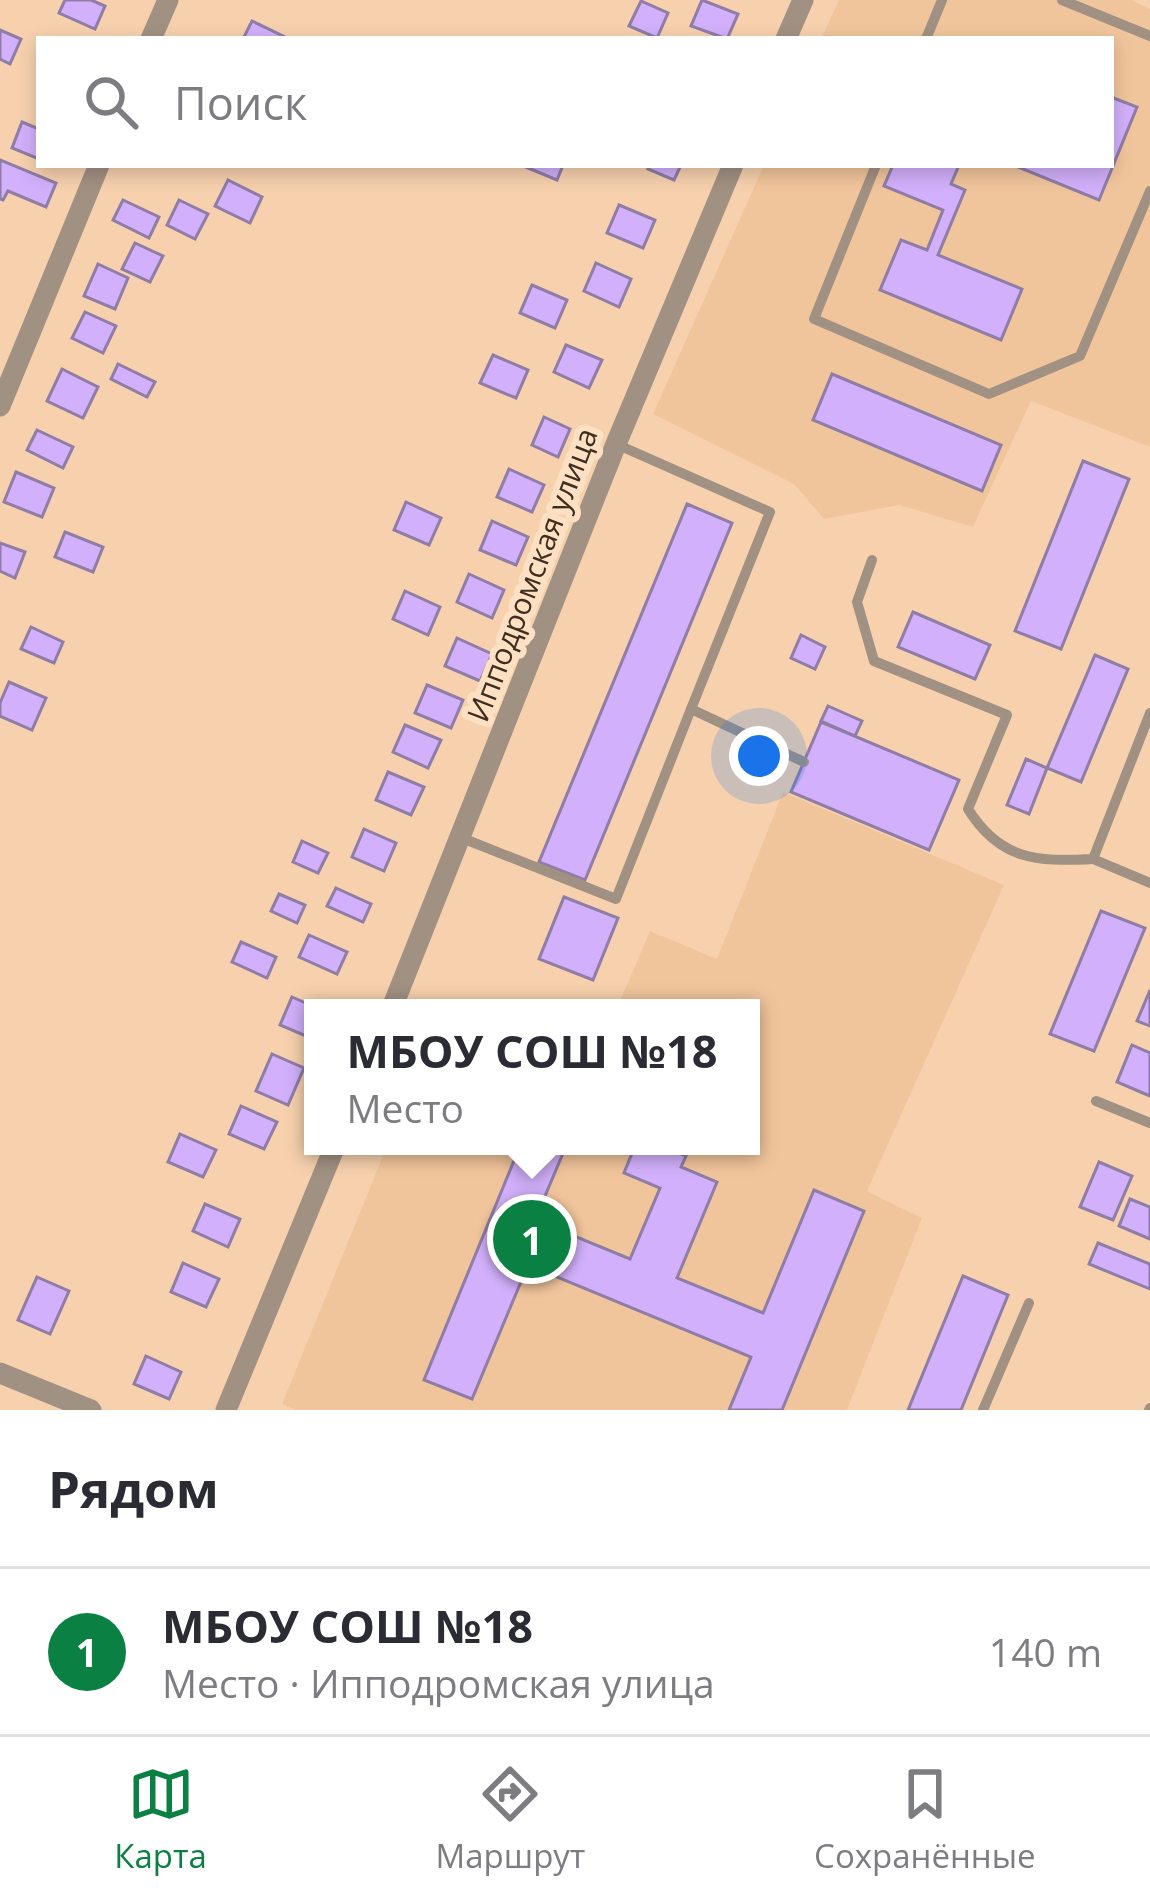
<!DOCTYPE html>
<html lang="ru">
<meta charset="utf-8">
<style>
:root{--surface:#fff;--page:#f2f2f3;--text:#2b2b33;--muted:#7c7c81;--line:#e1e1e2;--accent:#0b8043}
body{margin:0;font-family:"Open Sans",sans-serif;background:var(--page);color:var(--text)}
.you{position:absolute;left:759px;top:756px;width:42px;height:42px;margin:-30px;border:9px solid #fff;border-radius:50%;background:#1a73e8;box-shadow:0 0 0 18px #1a73e833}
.badge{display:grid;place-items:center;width:78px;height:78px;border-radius:50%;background:var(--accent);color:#fff;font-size:39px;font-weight:700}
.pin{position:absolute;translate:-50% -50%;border:6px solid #fff;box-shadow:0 3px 12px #0006}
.popup{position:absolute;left:304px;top:999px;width:456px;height:156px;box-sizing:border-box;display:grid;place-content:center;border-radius:0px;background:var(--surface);filter:drop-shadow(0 3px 9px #0005);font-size:39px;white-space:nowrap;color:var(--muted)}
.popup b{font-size:45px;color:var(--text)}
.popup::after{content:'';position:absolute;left:50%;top:100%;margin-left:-24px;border:24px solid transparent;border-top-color:var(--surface)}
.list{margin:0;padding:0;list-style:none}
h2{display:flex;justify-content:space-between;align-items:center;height:156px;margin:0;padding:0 48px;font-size:51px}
h2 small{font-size:39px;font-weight:400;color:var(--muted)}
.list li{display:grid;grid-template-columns:78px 1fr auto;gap:36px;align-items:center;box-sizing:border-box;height:168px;padding:0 48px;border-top:3px solid var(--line)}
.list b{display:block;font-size:45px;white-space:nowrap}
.list p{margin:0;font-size:39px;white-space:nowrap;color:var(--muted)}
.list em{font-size:39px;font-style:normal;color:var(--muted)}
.icon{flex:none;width:66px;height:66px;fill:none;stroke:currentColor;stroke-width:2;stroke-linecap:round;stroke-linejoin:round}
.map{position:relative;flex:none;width:1150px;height:1410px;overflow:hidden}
.search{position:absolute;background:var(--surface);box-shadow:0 6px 18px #0003;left:36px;right:36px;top:36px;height:132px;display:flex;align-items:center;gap:30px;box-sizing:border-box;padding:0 42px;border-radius:0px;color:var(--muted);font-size:45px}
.sheet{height:324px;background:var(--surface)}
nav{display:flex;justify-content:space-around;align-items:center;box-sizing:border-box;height:168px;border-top:3px solid var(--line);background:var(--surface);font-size:33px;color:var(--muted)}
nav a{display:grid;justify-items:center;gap:6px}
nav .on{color:var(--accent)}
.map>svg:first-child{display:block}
.built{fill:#f1c59c}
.building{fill:#d2b0fb;stroke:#8f7da6;stroke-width:3}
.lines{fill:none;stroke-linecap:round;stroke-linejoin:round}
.service{stroke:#a19183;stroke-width:10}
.minor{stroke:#a19183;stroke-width:21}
.labels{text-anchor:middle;stroke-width:12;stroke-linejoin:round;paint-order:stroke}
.street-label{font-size:30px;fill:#3d2e20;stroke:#ffe0c3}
</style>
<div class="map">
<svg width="1150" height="1410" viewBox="0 0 1150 1410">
<rect width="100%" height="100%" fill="#f7d1ae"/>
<!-- built -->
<g class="built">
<polygon points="839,0 1131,0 1150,9 1150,447 1031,401 973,527 899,505 824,519 794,484 653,414 764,165 1111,165 1111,39 821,39"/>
<polygon points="783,792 1004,885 867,1191 922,1218 847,1410 296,1410 282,1404 387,1146 751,1146 751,1008 617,1008 650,931 717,959"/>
</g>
<!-- building -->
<g class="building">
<polygon points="65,0 91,0 105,6 95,29 59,13"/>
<polygon points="702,0 738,14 727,39 691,26"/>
<polygon points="641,1 668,13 657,38 629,26"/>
<polygon points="252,21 287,38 286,39 243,39"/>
<polygon points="0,30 21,39 10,64 0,59"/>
<polygon points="1111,97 1137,107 1099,200 1013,165 1111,165"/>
<polygon points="22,122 39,129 39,159 12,148"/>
<polygon points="0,160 56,183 46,207 8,191 3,200 0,199"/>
<polygon points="521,165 563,165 557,180"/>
<polygon points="650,165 681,165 674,180 648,169"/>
<polygon points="893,165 959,165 951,184 965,190 938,255 1022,289 1001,340 880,290 901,240 927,250 943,210 884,186"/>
<polygon points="228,180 262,197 250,223 215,206"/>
<polygon points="123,200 159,217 149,238 113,220"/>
<polygon points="179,200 208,214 195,239 167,225"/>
<polygon points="619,205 655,220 643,248 607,233"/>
<polygon points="135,243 163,256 150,282 122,269"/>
<polygon points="596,263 631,279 619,307 584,291"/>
<polygon points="98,264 128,278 115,309 84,296"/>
<polygon points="532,285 567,300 555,328 520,313"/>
<polygon points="85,312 116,326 103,353 72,338"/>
<polygon points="566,345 602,360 589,388 554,372"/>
<polygon points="493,355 528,370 516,398 480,383"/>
<polygon points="118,364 155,382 147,397 111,379"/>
<polygon points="62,369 98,387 83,418 47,401"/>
<polygon points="832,374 1001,445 982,491 813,420"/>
<polygon points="544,417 570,429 558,457 532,445"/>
<polygon points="37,430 73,447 63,468 27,450"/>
<polygon points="1083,461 1129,479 1061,649 1015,631"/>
<polygon points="509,469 544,485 532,512 497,497"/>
<polygon points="16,472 54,488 42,517 4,502"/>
<polygon points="406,502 441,518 429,545 394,530"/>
<polygon points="687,504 732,523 585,880 539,862"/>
<polygon points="492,521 528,537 516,565 480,550"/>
<polygon points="65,532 103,547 93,572 55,557"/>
<polygon points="0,543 25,552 15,578 0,571"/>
<polygon points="469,574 504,590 492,618 457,602"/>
<polygon points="405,591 440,607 428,635 393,619"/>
<polygon points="913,612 990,645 975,679 898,647"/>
<polygon points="31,627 63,642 54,663 21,649"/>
<polygon points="801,635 825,647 815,669 791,658"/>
<polygon points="457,638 492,654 480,681 445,666"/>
<polygon points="1095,655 1128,669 1081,782 1047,768"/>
<polygon points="9,682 46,698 32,730 0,716 0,703"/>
<polygon points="427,685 463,700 451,728 415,713"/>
<polygon points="828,706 862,721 855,736 821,721"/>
<polygon points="821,722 959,780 929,850 791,792"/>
<polygon points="405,725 441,740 428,768 393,752"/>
<polygon points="1026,759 1047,768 1029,814 1007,805"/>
<polygon points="388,772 424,787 411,815 376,800"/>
<polygon points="364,829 396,843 384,871 352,857"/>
<polygon points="302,841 328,853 318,873 293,862"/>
<polygon points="336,888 371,904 363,922 327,906"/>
<polygon points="279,894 305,905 297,923 271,911"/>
<polygon points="564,897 618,918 593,980 539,959"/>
<polygon points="1101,911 1145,928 1094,1051 1050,1034"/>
<polygon points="309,935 347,952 337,974 299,957"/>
<polygon points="241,942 276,957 267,978 232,962"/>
<polygon points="1150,990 1150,1026 1137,1021"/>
<polygon points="292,997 317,1008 313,1008 313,1039 280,1025"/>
<polygon points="1132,1045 1150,1053 1150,1096 1117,1082"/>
<polygon points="272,1054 304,1068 288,1105 256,1091"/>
<polygon points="241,1106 277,1122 264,1149 229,1134"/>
<polygon points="180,1134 216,1150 203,1177 168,1162"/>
<polygon points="520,1146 566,1146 535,1220 630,1259 660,1188 624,1173 635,1146 663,1146 686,1156 681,1167 717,1182 677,1278 763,1313 814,1190 864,1211 782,1410 729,1410 751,1357 528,1265 472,1399 424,1380"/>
<polygon points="1099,1162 1132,1176 1113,1220 1080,1207"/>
<polygon points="1130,1199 1150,1207 1150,1239 1119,1226"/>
<polygon points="205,1204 240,1219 228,1247 193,1231"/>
<polygon points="1098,1243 1150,1264 1150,1289 1089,1264"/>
<polygon points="183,1263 219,1279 206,1307 171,1292"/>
<polygon points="963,1276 1008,1295 961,1410 908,1410"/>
<polygon points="37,1277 69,1291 50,1334 18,1320"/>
<polygon points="146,1356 181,1372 169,1399 134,1384"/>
</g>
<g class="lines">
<!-- service -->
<g class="service">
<polyline points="1062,0 1150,36"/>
<polyline points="926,39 942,0"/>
<polyline points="876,165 814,319 989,394 1080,356 1150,191"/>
<polyline points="616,444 770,512 691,709 804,762"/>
<path d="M872,560l-15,42 17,59 133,54 -39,94c32,51 68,53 125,50l57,-146"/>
<polyline points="462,838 616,899 691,709"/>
<polyline points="1093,859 1150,883"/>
<polyline points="1096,1101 1150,1123"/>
<polyline points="983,1410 1029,1303"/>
<polyline points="1149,1410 1150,1408"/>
</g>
<!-- minor -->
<g class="minor">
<polyline points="151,39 168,0"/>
<polyline points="786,39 803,0"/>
<polyline points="0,406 99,165"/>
<polyline points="392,1008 616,444 733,165"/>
<polyline points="0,1373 91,1410"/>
<polyline points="226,1410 335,1146"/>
</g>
</g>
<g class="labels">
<!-- street labels -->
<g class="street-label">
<text transform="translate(533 575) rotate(-69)" y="10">Ипподромская улица</text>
</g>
</g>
</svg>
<div class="you"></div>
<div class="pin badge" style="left:532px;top:1239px">1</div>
<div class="popup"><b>МБОУ СОШ №18</b>Место</div>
<div class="search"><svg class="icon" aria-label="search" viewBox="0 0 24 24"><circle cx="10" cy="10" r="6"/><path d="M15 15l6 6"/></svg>Поиск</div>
</div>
<section class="sheet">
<h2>Рядом<small></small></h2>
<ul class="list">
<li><span class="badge">1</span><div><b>МБОУ СОШ №18</b><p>Место · Ипподромская улица</p></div><em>140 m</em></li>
</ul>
</section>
<nav>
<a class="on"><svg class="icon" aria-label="map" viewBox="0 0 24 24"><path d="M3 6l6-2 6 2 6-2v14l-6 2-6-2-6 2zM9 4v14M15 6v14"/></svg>Карта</a>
<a><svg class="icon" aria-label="directions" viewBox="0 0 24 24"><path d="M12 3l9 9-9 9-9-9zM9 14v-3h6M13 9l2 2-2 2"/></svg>Маршрут</a>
<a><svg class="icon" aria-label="saved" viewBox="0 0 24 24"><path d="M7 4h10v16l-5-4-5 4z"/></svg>Сохранённые</a>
</nav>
